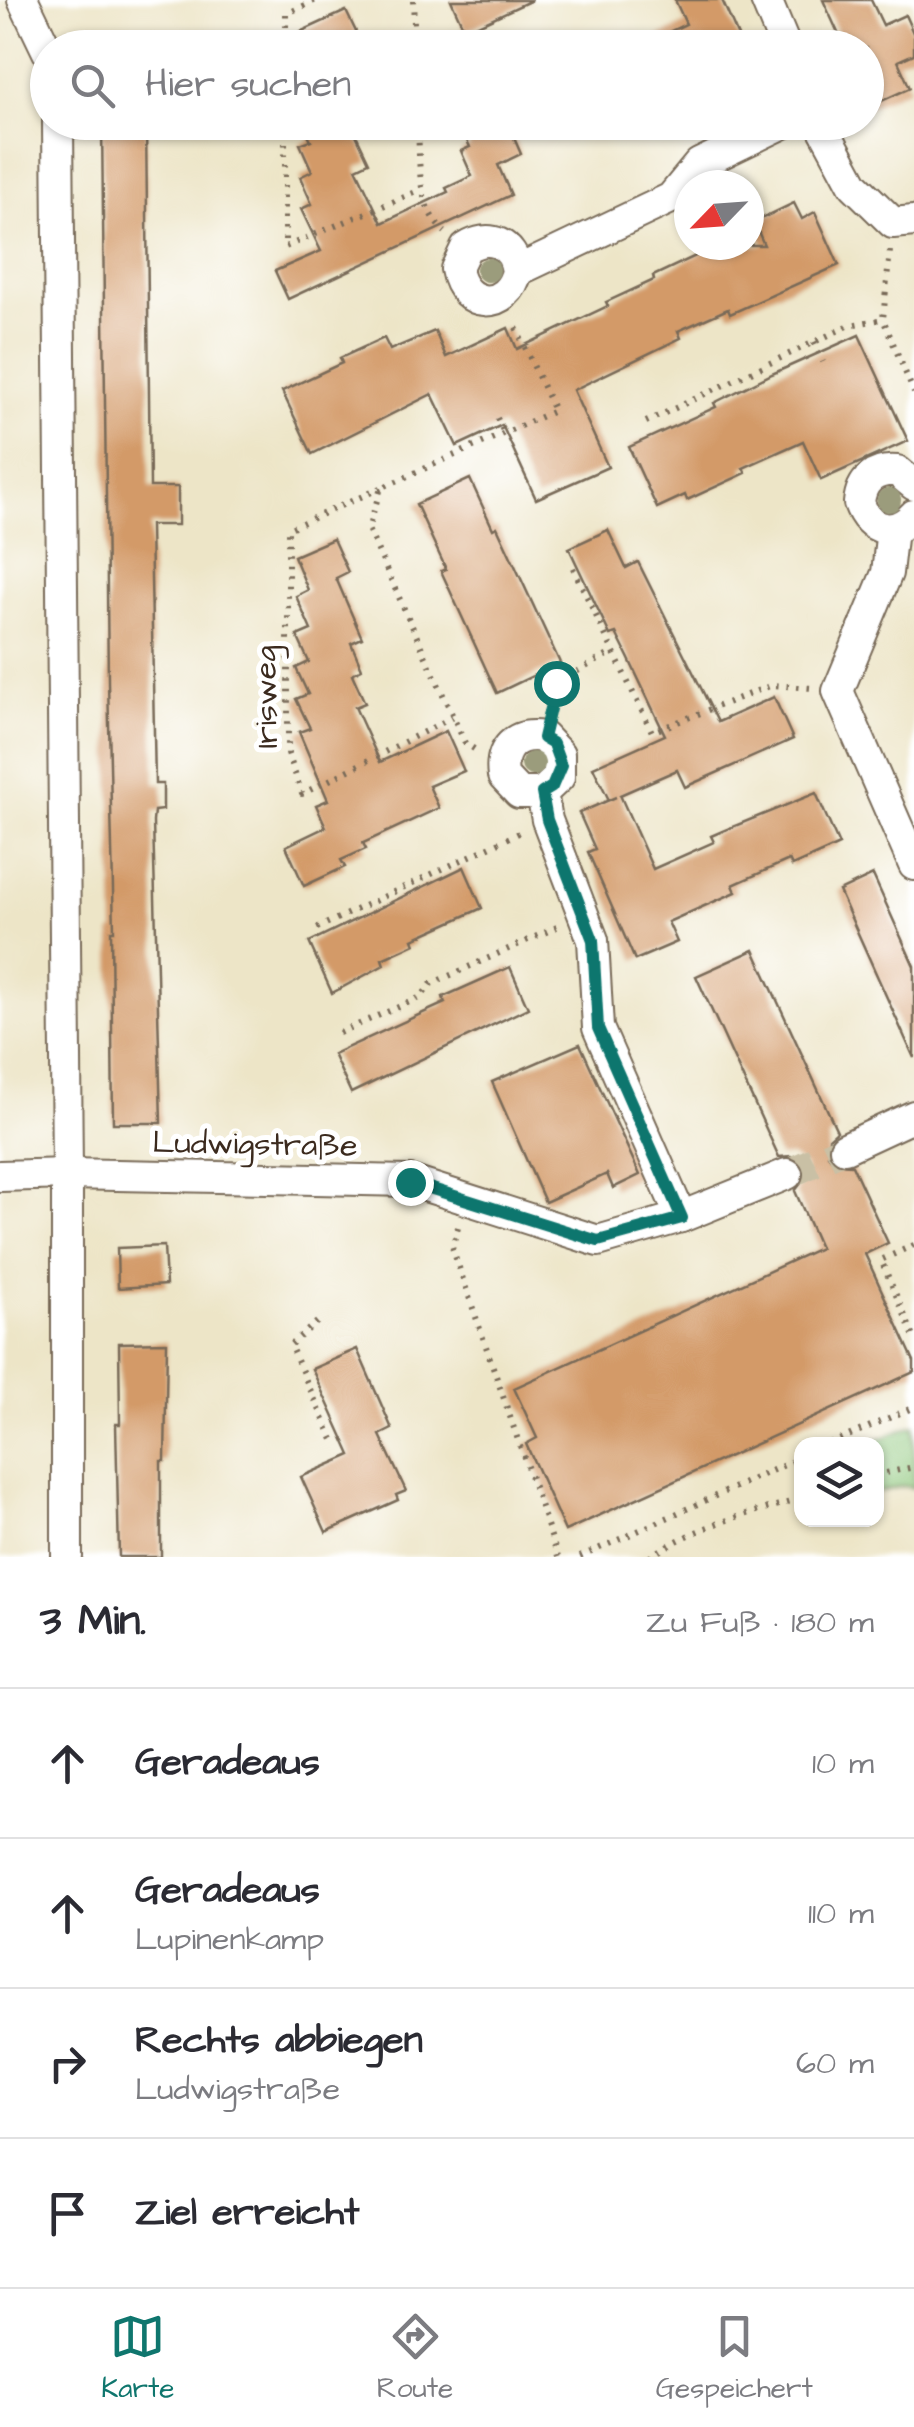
<!DOCTYPE html>
<html lang="de">
<meta charset="utf-8">
<style>
:root{--surface:#fff;--page:#f2f2f3;--text:#2b2b33;--muted:#7c7c81;--line:#e1e1e2;--accent:#0f766e}
body{margin:0;font-family:"Architects Daughter",sans-serif;background:var(--page);color:var(--text)}
.controls{position:absolute;right:30px;bottom:30px;display:grid;overflow:hidden;border-radius:20px;box-shadow:0 2px 8px #0004}
.controls button{width:90px;height:90px;display:grid;place-items:center;padding:0;border:0;border-bottom:2px solid var(--line);background:var(--surface);color:var(--text);font:50px sans-serif}
.compass{position:absolute;left:674px;top:170px;width:90px;height:90px;border-radius:50%;background:var(--surface);box-shadow:0 2px 8px #0004;rotate:245deg}
.stop{position:absolute;width:30px;height:30px;margin:-22px;border:8px solid #0f766e;border-radius:50%;background:#fff}
.stop.end{background:#0f766e;border-color:#fff;box-shadow:0 2px 10px #0008}
.list{margin:0;padding:0;list-style:none}
h2{display:flex;justify-content:space-between;align-items:center;height:130px;margin:0;padding:0 40px;font-size:42px}
h2 small{font-size:32px;font-weight:400;color:var(--muted)}
.list li{display:grid;grid-template-columns:65px 1fr auto;gap:30px;align-items:center;box-sizing:border-box;height:150px;padding:0 40px;border-top:2px solid var(--line)}
.list b{display:block;font-size:38px;white-space:nowrap}
.list p{margin:0;font-size:32px;white-space:nowrap;color:var(--muted)}
.list em{font-size:32px;font-style:normal;color:var(--muted)}
.icon{flex:none;width:55px;height:55px;fill:none;stroke:currentColor;stroke-width:2;stroke-linecap:round;stroke-linejoin:round}
.map{position:relative;flex:none;width:914px;height:1557px;overflow:hidden}
.search{position:absolute;background:var(--surface);box-shadow:0 2px 8px #0004;left:30px;right:30px;top:30px;height:110px;display:flex;align-items:center;gap:25px;box-sizing:border-box;padding:0 35px;border-radius:55px;color:var(--muted);font-size:38px}
.sheet{height:730px;background:var(--surface)}
nav{display:flex;justify-content:space-around;align-items:center;box-sizing:border-box;height:140px;border-top:2px solid var(--line);background:var(--surface);font-size:28px;color:var(--muted)}
nav a{display:grid;justify-items:center;gap:5px}
nav .on{color:var(--accent)}
.map>svg:first-child{display:block}
.green{fill:#8ec77b;stroke:#64784c;stroke-width:2.5}
.building{fill:#d39a68}
.lines{fill:none;stroke-linecap:round;stroke-linejoin:round}
.street-tunnel{stroke:#c9c0a5;stroke-width:30;stroke-dasharray:30 15;stroke-linecap:butt}
.street-casing{stroke:#796b59;stroke-width:34}
.path{stroke:#796b59;stroke-width:6;stroke-dasharray:2.5 8;stroke-linecap:butt}
.street{stroke:#fff;stroke-width:30}
.tree{fill:#9b9c7c}
.route{stroke:#0f766e;stroke-width:12}
.labels{text-anchor:middle;stroke-width:10;stroke-linejoin:round;paint-order:stroke}
.street-label{font-size:32px;fill:#3b2a1e;stroke:#fff}
</style>
<div class="map">
<svg width="914" height="1557" viewBox="0 0 914 1557">
<rect width="100%" height="100%" fill="#fff"/>
<filter id="ink" filterUnits="userSpaceOnUse"><feTurbulence type="fractalNoise" baseFrequency=".01" numOctaves="2"/><feDisplacementMap in="SourceGraphic" scale="20" xChannelSelector="R" yChannelSelector="G"/><feConvolveMatrix kernelMatrix="1 2 1 2 8 2 1 2 1" color-interpolation-filters="sRGB"/></filter>
<filter id="wash" filterUnits="userSpaceOnUse"><feTurbulence type="fractalNoise" baseFrequency=".0048" numOctaves="4" result="noise"/><feDisplacementMap in="SourceGraphic" scale="40" xChannelSelector="R" yChannelSelector="G"/><feGaussianBlur stdDeviation="2.25" result="paint"/><feColorMatrix in="noise" values="0 0 0 0 0 0 0 0 0 0 0 0 0 0 0 0 0 1.4 0 .05"/><feComposite in="paint" operator="in"/></filter>
<g filter="url(#wash)">
<rect width="100%" height="100%" fill="#ede5c7"/>
<!-- green -->
<polygon class="green" points="914,1425 914,1488 903,1486 877,1493 876,1444 868,1444"/>
<g id="blocks">
<!-- building -->
<g class="building">
<polygon points="451,0 532,0 465,31"/>
<polygon points="675,0 722,0 743,48 635,48 686,24"/>
<polygon points="823,0 871,0 883,25 905,15 914,35 914,54 898,61 910,88 866,108 866,48 845,48"/>
<polygon points="346,11 359,38 352,40 355,48 265,48"/>
<polygon points="102,122 146,122 150,487 178,487 178,525 150,525 155,784 163,784 163,810 154,811 153,822 161,1123 113,1123 111,931 114,931 108,682"/>
<polygon points="302,122 350,122 369,162 356,168 382,223 448,192 446,188 472,176 461,151 470,147 458,122 507,122 521,154 498,165 511,195 288,299 275,271 321,251 301,209 312,204 300,177 312,171 300,144 311,140"/>
<polygon points="794,203 802,219 815,212 839,265 730,314 728,309 678,331 681,338 573,390 608,467 536,499 502,425 457,446 432,394 312,454 282,391 342,363 340,358 384,338 390,350 435,331 446,357 508,328 517,349 608,306 606,302 654,280 653,276 702,253 699,245 764,245 754,222"/>
<polygon points="859,335 908,441 821,480 803,441 743,468 746,473 687,500 685,495 657,508 629,447 716,407 714,403 772,374"/>
<polygon points="470,479 493,529 497,527 560,663 497,693 441,571 446,569 416,504"/>
<polygon points="608,530 626,568 638,562 718,722 774,697 793,739 685,787 677,770 620,795 653,869 714,842 711,836 725,830 816,793 839,845 792,866 789,860 733,885 736,892 668,922 677,942 635,960 588,852 595,849 579,813 616,797 609,800 593,767 665,735 628,657 616,633 610,635 569,548"/>
<polygon points="333,539 348,572 336,578 362,638 351,643 362,669 352,674 365,703 355,707 380,762 446,731 464,771 429,786 439,808 363,843 366,849 341,860 345,867 304,886 286,846 326,827 316,805 328,800 299,732 310,728 296,699 308,694 296,668 309,662 297,636 311,630 296,596 308,590 294,556"/>
<polygon points="464,867 482,908 413,939 415,944 382,959 384,965 332,993 309,942"/>
<polygon points="873,875 914,966 914,1058 839,891"/>
<polygon points="754,950 837,1131 829,1138 828,1155 835,1164 852,1165 888,1243 865,1254 914,1361 914,1372 565,1531 526,1444 537,1438 514,1388 820,1248 795,1191 805,1178 804,1166 791,1156 779,1157 696,976"/>
<polygon points="510,967 528,1008 351,1093 333,1054 445,1003 443,997"/>
<polygon points="580,1044 640,1175 613,1188 607,1174 545,1202 492,1082"/>
<polygon points="164,1246 166,1285 118,1288 117,1248"/>
<polygon points="167,1342 165,1461 161,1461 161,1557 119,1557 116,1424 120,1424 119,1343"/>
<polygon points="357,1349 392,1429 380,1435 406,1491 396,1495 398,1500 326,1532 301,1477 351,1455 312,1369"/>
</g>
</g>
</g>
<g filter="url(#ink)">
<use href="#blocks" fill-opacity="0" stroke="#796b59" stroke-width="2.5"/>
<g class="lines">
<!-- street-tunnel -->
<polyline class="street-tunnel" points="787,1174 845,1148"/>
<defs>
<g id="street">
<polyline points="23,0 48,52"/>
<polyline points="766,0 786,48"/>
<polyline points="58,122 67,1174 67,1557"/>
<polyline points="820,122 854,185 893,223 914,221"/>
<path d="M517,271c-4,-28 -28,-38 -51,-23l-10,21c7,41 52,42 61,2l154,-73 28,-34 87,-42"/>
<path d="M914,485l-17,-14c-23,-2 -36,10 -38,32 10,28 35,34 55,12"/>
<polyline points="892,529 887,573 838,691 914,865"/>
<path d="M542,793h-23l-16,-17c-4,-27 12,-44 40,-39l16,17v23l-17,16 5,27 46,120 5,88 83,189"/>
<polyline points="845,1148 914,1116"/>
<polyline points="0,1176 67,1174 410,1181 598,1241 681,1217 787,1174"/>
</g>
</defs>
<!-- street casing -->
<use href="#street" class="street-casing"/>
<!-- path -->
<g class="path">
<polyline points="413,0 415,48"/>
<polyline points="286,48 286,14 316,0"/>
<polyline points="285,122 285,247 421,190"/>
<path d="M418,122c2,36 -3,85 27,110"/>
<polyline points="890,251 883,319 914,393"/>
<polyline points="814,342 823,362"/>
<polyline points="497,418 504,433"/>
<polyline points="646,422 850,325 883,319"/>
<polyline points="381,488 288,529 288,753 302,794 453,717"/>
<polyline points="573,568 652,732 772,685 812,688"/>
<polyline points="549,710 555,683 614,652"/>
<polyline points="474,749 465,743 368,529 381,488 554,411 513,321"/>
<polyline points="317,928 519,833"/>
<polyline points="339,1033 421,997 431,984 557,927"/>
<polyline points="458,1227 452,1247 558,1557"/>
<polyline points="914,1245 881,1260 914,1337"/>
<polyline points="317,1322 290,1345 335,1444"/>
<polyline points="830,1444 914,1407"/>
<polyline points="876,1475 914,1467"/>
<polyline points="580,1557 802,1457"/>
<path d="M650,1557c45,-31 99,-44 152,-58"/>
</g>
<!-- street -->
<use href="#street" class="street"/>
</g>
<!-- trees -->
<g class="tree">
<circle cx="488" cy="270" r="12"/>
<circle cx="889" cy="500" r="12"/>
<circle cx="533" cy="764" r="12"/>
</g>
</g>
<g class="lines" filter="url(#ink)">
<!-- route -->
<polyline class="route" points="410,1182 598,1241 682,1218 598,1028 593,940 547,820 542,793 552,787 561,766 553,744 543,738 556,683"/>
</g>
<g class="labels">
<!-- street labels -->
<g class="street-label">
<text transform="translate(265 697) rotate(-91)" y="11">Irisweg</text>
<text transform="translate(255 1143) rotate(1)" y="11">Ludwigstraße</text>
</g>
</g>
</svg>
<div class="controls">
<button><svg class="icon" aria-label="layers" viewBox="0 0 24 24"><path d="M12 4l9 5-9 5-9-5zM3 14l9 5 9-5"/></svg></button>
</div>
<svg class="compass" viewBox="-18 -18 36 36"><path d="M0-13l5 13h-10z" fill="#e53935"/><path d="M0 13l5-13h-10z" fill="#7c7c81"/></svg>
<div class="stop" style="left:556px;top:683px"></div>
<div class="stop end" style="left:410px;top:1182px"></div>
<div class="search"><svg class="icon" aria-label="search" viewBox="0 0 24 24"><circle cx="10" cy="10" r="6"/><path d="M15 15l6 6"/></svg>Hier suchen</div>
</div>
<section class="sheet">
<h2>3 Min.<small>Zu Fuß · 180 m</small></h2>
<ul class="list">
<li><svg class="icon" aria-label="ahead" viewBox="0 0 24 24"><path d="M12 20V5M6 11l6-6 6 6"/></svg><div><b>Geradeaus</b></div><em>10 m</em></li>
<li><svg class="icon" aria-label="ahead" viewBox="0 0 24 24"><path d="M12 20V5M6 11l6-6 6 6"/></svg><div><b>Geradeaus</b><p>Lupinenkamp</p></div><em>110 m</em></li>
<li><svg class="icon" aria-label="right" viewBox="0 0 24 24"><path d="M7 20v-9h11M14 6l5 5-5 5"/></svg><div><b>Rechts abbiegen</b><p>Ludwigstraße</p></div><em>60 m</em></li>
<li><svg class="icon" aria-label="arrive" viewBox="0 0 24 24"><path d="M6 21V4h12l-3 4 3 4H6"/></svg><div><b>Ziel erreicht</b></div></li>
</ul>
</section>
<nav>
<a class="on"><svg class="icon" aria-label="map" viewBox="0 0 24 24"><path d="M3 6l6-2 6 2 6-2v14l-6 2-6-2-6 2zM9 4v14M15 6v14"/></svg>Karte</a>
<a><svg class="icon" aria-label="directions" viewBox="0 0 24 24"><path d="M12 3l9 9-9 9-9-9zM9 14v-3h6M13 9l2 2-2 2"/></svg>Route</a>
<a><svg class="icon" aria-label="saved" viewBox="0 0 24 24"><path d="M7 4h10v16l-5-4-5 4z"/></svg>Gespeichert</a>
</nav>
